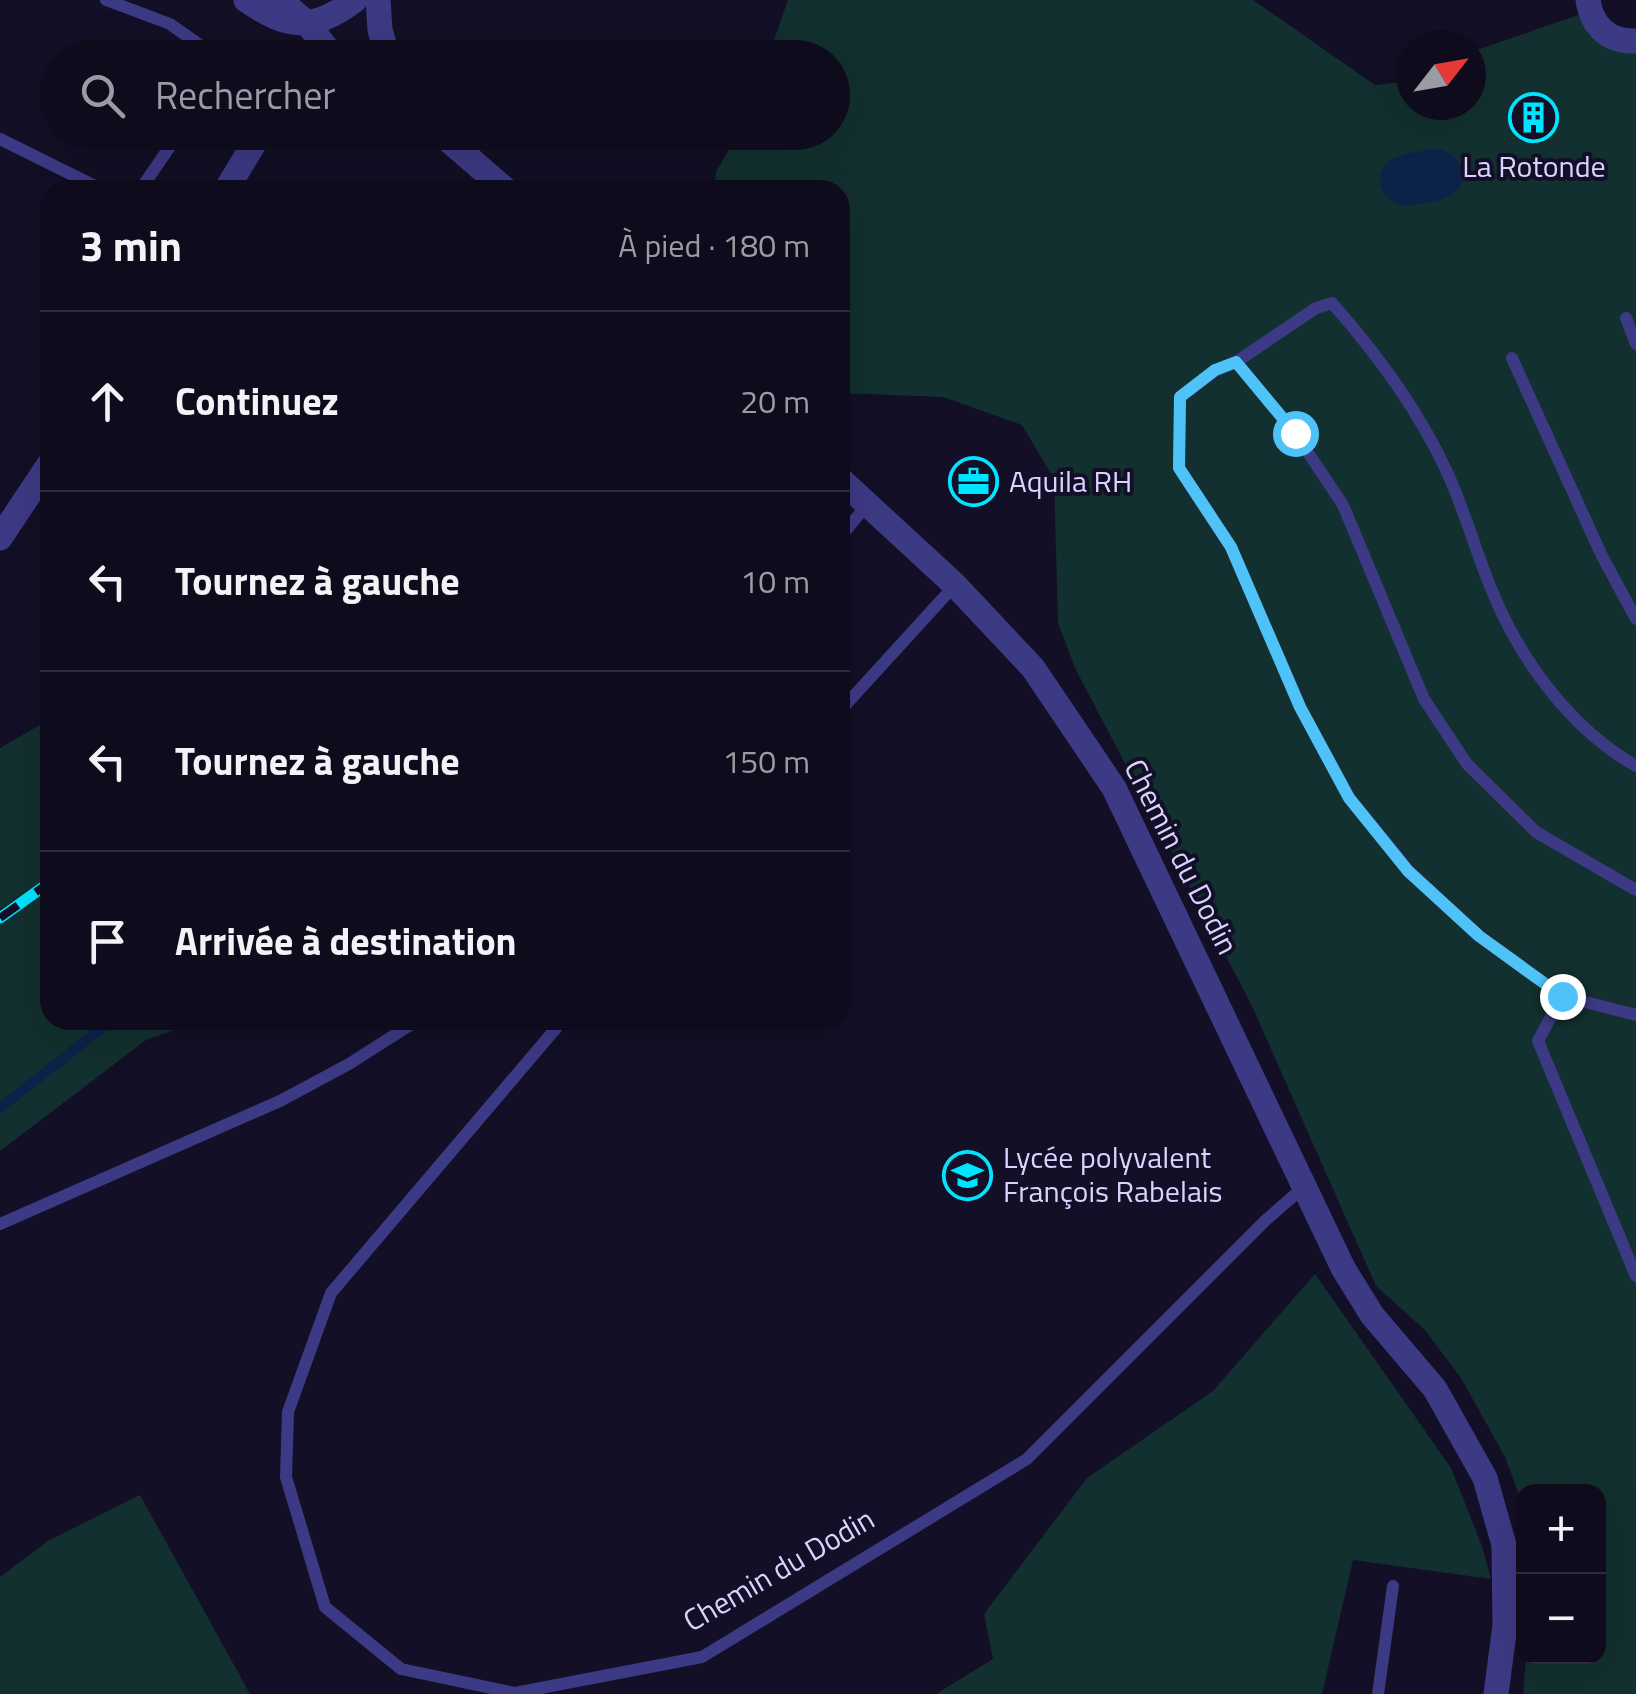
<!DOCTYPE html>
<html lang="fr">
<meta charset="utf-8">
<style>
:root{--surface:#0e0b1c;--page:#171425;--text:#f1f3f6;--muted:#9b9ba3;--line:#2e2b3b}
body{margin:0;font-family:"Titillium Web",sans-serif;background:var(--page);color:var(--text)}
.controls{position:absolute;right:30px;bottom:30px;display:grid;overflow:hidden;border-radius:20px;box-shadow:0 10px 40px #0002}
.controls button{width:90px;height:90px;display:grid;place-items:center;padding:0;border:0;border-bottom:2px solid var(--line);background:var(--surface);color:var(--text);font:50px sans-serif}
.compass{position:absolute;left:1396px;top:30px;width:90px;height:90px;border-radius:50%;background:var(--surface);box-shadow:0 10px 40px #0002;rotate:59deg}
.stop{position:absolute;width:30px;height:30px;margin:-22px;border:8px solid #4fc3f7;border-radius:50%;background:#fff}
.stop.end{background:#4fc3f7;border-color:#fff;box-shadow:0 2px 10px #0008}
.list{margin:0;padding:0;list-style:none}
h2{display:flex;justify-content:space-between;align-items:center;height:130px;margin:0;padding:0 40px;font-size:42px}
h2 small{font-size:32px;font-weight:400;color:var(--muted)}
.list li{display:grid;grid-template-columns:65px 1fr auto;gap:30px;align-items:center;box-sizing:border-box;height:180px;padding:0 40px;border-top:2px solid var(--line)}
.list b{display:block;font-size:38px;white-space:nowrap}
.list em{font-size:32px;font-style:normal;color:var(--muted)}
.icon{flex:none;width:55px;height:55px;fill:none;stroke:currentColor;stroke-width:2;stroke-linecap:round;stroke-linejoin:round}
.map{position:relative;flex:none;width:1636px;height:1694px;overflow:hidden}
.search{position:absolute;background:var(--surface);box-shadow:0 10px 40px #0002;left:40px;top:40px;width:810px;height:110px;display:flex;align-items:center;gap:25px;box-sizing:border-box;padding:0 35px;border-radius:55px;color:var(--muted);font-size:38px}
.panel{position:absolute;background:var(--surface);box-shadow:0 10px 40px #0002;left:40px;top:180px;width:810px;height:850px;border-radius:30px}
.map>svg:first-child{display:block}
.green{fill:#12302f}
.water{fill:#0c2248}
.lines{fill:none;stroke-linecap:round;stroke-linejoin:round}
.stream{stroke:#0c2248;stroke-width:10}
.service{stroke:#3d3a85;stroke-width:12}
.minor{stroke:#3d3a85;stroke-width:25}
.tertiary{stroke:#3d3a85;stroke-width:25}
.rail-casing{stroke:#00e5ff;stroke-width:11}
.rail{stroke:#130f26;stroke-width:8;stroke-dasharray:22;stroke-linecap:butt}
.route{stroke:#4fc3f7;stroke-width:12}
.labels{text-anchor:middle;stroke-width:8;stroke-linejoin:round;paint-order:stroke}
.poi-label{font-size:30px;fill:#d9d4ff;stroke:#130f26;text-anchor:start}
.street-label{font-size:30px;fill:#d9d4ff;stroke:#130f26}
</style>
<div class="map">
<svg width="1636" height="1694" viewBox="0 0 1636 1694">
<rect width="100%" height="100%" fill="#130f26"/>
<!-- green -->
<g class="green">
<polygon points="788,0 1253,0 1375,85 1401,82 1411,74 1411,105 1471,105 1471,52 1590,11 1636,37 1636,1694 1523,1694 1526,1657 1598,1656 1598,1492 1524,1492 1523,1505 1505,1457 1461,1378 1425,1330 1376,1286 1252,1006 1076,670 1058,623 1054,479 1022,425 943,397 840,393 840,190 714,190 716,172 738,133 832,132 832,58 768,57"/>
<polygon points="50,719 50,1020 203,1020 146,1040 0,1151 0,748"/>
<polygon points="1315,1274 1451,1468 1482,1546 1491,1579 1353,1560 1322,1694 936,1694 993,1659 984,1614 1087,1478 1213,1391"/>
<polygon points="140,1495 250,1694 0,1694 0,1577 48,1541"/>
</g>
<!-- water -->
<path class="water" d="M1433,149c22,0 41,24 22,43 -10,10 -32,11 -45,13 -23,3 -41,-24 -23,-42 10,-9 32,-11 46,-14z"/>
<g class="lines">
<!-- stream -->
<polyline class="stream" points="0,1108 112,1020"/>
<!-- service -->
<g class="service">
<polyline points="106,0 170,24 218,58"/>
<polyline points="0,139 103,190"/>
<polyline points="140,190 180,132"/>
<polyline points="1626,318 1636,344"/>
<polyline points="1512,358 1602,556 1636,619"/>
<polyline points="1236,362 1215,371 1180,397 1179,468 1231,547 1300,707 1349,797 1409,871 1479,936 1562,996 1636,1015"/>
<polyline points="840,537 868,504"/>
<polyline points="840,711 955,585"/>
<path d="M1636,766c-65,-37 -115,-105 -143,-173 -17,-40 -28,-82 -46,-121 -29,-63 -69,-117 -115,-169l-16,5 -80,54 59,71 48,72 81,194 43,65 69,68 100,58"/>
<polyline points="1562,996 1538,1041 1636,1276"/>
<polyline points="563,1020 331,1293 288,1412 286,1477 325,1607 401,1669 515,1693 702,1657 1027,1459 1267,1219 1305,1186"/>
<polyline points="0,1224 280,1101 349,1064 418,1020"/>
<polyline points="1378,1694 1393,1586"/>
</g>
<!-- minor -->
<g class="minor">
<polyline points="280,0 307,23 334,58"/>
<polyline points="378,0 380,30 388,58"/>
<path d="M1588,0c4,27 21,42 48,41"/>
<polyline points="439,132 506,190"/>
<polyline points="226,190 261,132"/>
<polyline points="840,479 955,585 1033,668 1114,788 1343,1268 1372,1315 1435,1389 1485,1478 1504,1545 1505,1625 1496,1694"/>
<polyline points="0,538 50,463"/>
</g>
<!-- tertiary -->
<path class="tertiary" d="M246,0c42,29 67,32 109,0"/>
<defs>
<polyline id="rail" points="0,918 50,882"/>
</defs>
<!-- rail casing -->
<use href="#rail" class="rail-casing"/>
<!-- rail -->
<use href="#rail" class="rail"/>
</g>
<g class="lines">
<!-- route -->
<polyline class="route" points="1295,433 1236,362 1215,370 1180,397 1179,468 1231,547 1300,707 1349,798 1408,871 1479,936 1562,996"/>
</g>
<!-- icons -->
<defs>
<symbol id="building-ring" viewBox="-11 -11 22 22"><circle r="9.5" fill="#130f26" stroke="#00e5ff" stroke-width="1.5"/><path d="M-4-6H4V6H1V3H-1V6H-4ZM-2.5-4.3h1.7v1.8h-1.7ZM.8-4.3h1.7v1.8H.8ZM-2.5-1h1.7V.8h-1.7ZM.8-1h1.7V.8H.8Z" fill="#00e5ff"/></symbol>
<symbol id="office-ring" viewBox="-11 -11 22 22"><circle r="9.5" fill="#130f26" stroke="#00e5ff" stroke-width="1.5"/><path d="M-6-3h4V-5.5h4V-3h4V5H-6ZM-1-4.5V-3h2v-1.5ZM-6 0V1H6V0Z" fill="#00e5ff"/></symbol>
<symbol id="school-ring" viewBox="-11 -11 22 22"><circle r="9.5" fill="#130f26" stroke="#00e5ff" stroke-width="1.5"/><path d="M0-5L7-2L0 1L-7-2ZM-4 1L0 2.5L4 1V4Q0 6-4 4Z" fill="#00e5ff"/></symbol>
</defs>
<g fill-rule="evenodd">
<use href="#building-ring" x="1506" y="90" width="55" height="55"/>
<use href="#office-ring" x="946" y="454" width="55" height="55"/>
<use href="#school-ring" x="940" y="1148" width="55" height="55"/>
</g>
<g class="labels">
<!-- poi labels -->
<g class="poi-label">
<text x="1534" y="177" text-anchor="middle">La Rotonde</text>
<text x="1009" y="492">Aquila RH</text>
<text x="1003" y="1168">Lycée polyvalent<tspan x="1003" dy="34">François Rabelais</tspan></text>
</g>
<!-- street labels -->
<g class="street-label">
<text transform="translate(1181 857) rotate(63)" y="10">Chemin du Dodin</text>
<text transform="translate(779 1570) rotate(-30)" y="10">Chemin du Dodin</text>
</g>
</g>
</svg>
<div class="controls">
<button>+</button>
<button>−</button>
</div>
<svg class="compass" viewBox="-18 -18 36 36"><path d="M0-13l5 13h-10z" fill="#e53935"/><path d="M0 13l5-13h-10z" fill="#9b9ba3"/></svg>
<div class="stop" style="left:1295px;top:433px"></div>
<div class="stop end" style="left:1562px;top:996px"></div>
<div class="search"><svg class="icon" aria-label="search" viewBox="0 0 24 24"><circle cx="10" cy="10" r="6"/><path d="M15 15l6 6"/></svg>Rechercher</div>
<section class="panel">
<h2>3 min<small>À pied · 180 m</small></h2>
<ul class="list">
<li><svg class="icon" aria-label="ahead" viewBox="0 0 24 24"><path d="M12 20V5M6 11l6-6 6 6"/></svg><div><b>Continuez</b></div><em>20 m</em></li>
<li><svg class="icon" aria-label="left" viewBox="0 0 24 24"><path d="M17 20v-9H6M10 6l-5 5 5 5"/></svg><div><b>Tournez à gauche</b></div><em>10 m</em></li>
<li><svg class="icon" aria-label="left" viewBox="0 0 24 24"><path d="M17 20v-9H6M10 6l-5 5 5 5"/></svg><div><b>Tournez à gauche</b></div><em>150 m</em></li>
<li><svg class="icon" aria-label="arrive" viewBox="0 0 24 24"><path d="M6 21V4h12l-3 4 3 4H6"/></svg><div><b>Arrivée à destination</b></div></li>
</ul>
</section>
</div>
